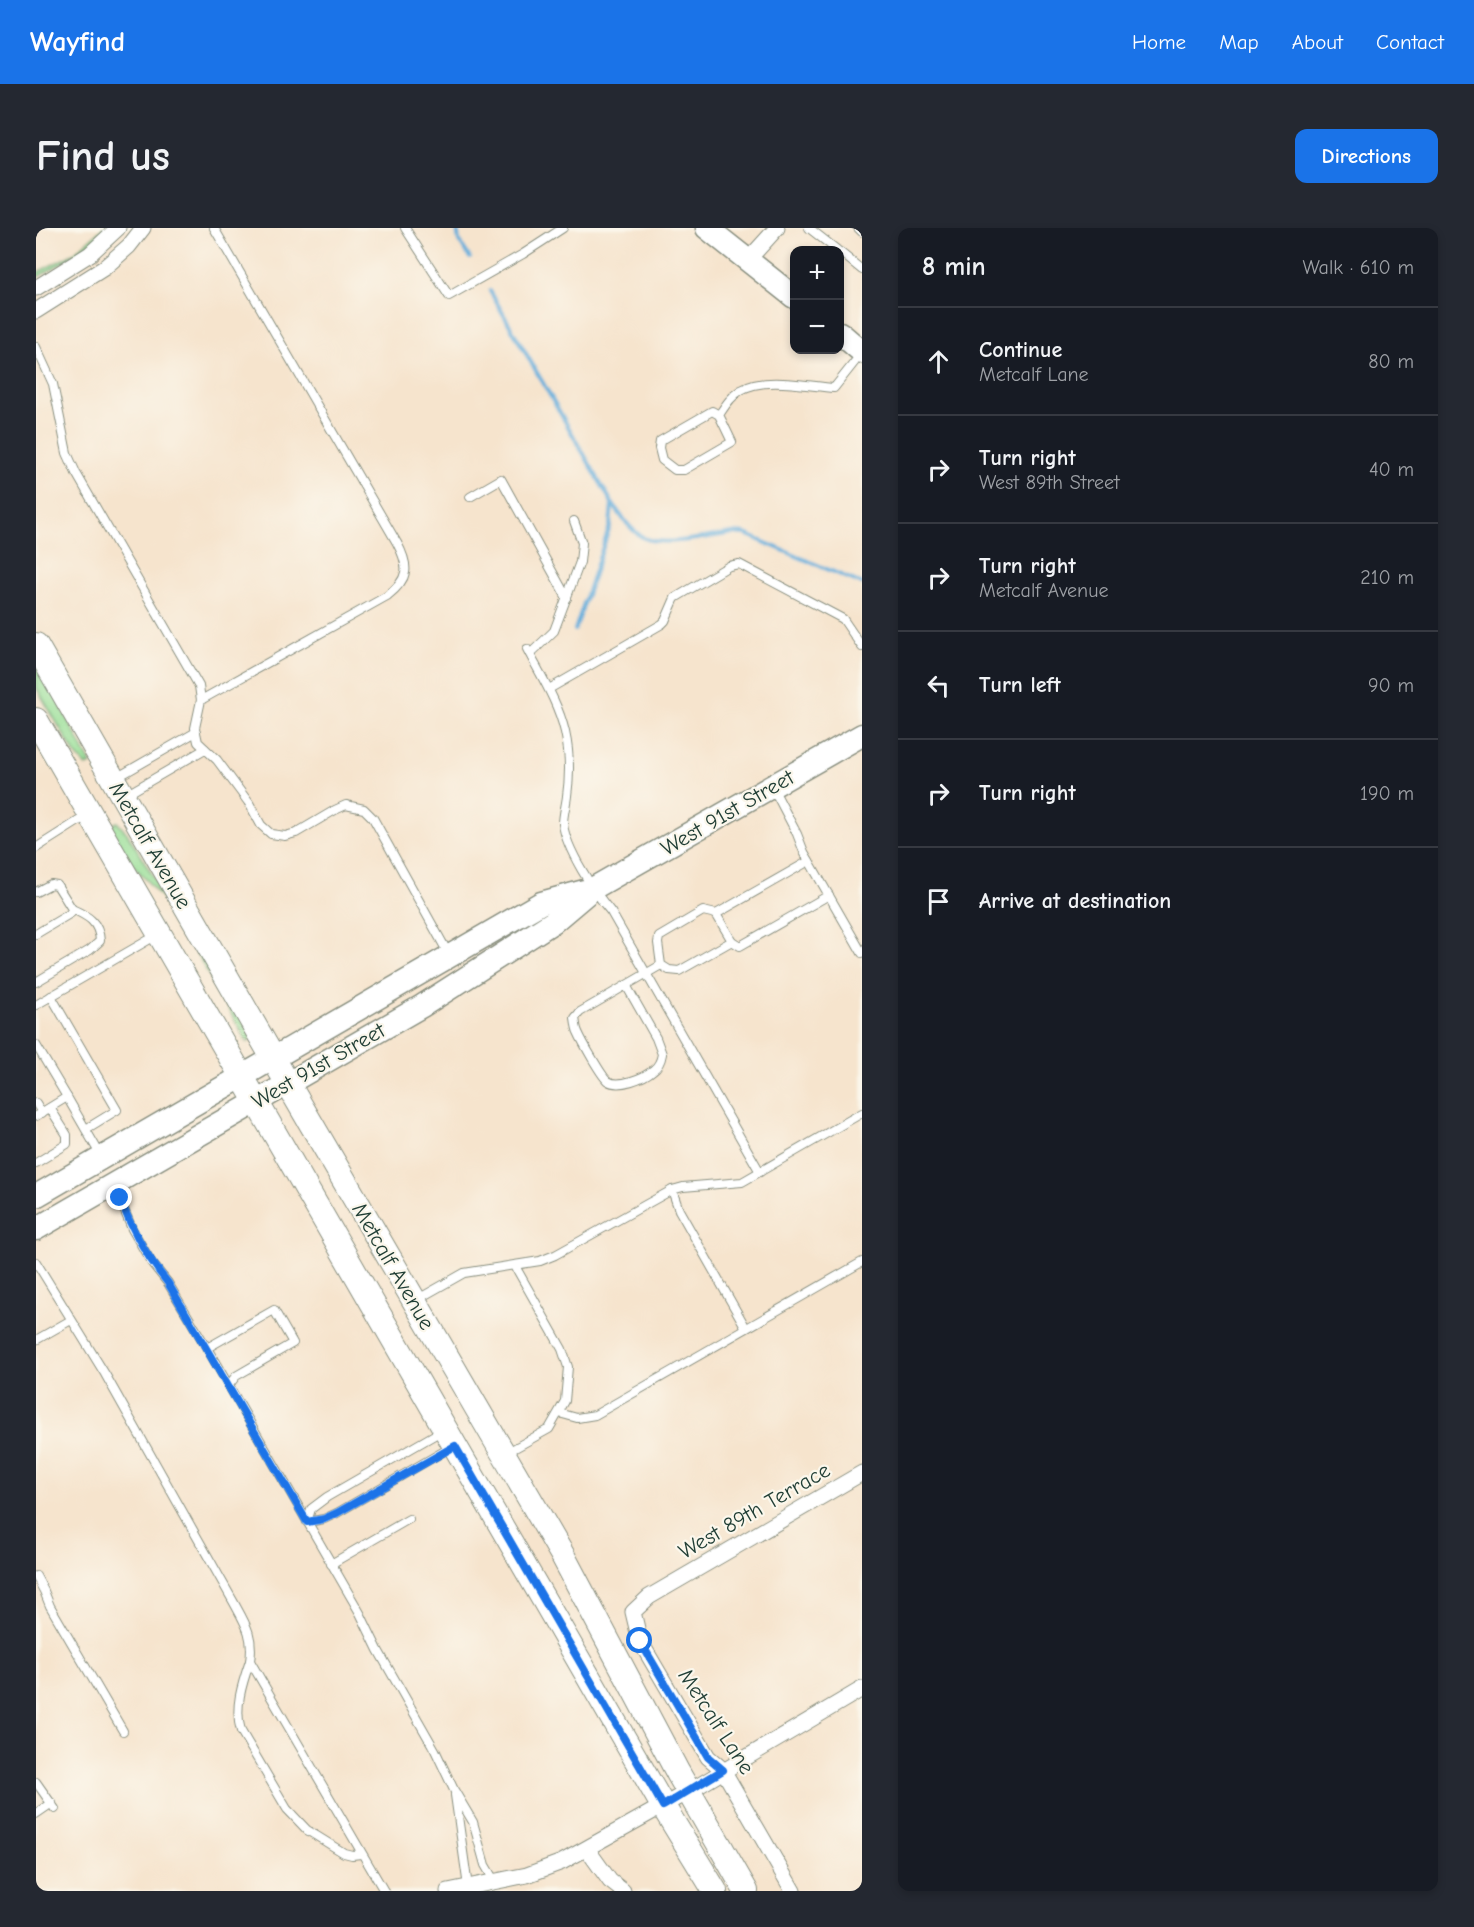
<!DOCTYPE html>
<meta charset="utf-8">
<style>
:root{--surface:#171b24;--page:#242831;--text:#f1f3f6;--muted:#9ea1a6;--line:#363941;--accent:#1a73e8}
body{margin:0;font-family:"Comic Neue",sans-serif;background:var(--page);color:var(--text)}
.controls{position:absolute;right:18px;top:18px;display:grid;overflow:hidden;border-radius:12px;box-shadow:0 3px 9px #0003}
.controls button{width:54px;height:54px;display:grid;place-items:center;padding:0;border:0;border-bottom:2px solid var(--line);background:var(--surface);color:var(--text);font:30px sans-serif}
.stop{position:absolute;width:18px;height:18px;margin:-14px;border:4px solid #1a73e8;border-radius:50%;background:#fff}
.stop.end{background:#1a73e8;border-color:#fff;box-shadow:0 2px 6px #0008}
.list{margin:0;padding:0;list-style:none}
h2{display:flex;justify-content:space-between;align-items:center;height:78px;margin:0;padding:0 24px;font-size:26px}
h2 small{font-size:20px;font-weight:400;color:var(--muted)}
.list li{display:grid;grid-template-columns:39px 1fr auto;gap:18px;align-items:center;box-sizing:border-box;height:108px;padding:0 24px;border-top:2px solid var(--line)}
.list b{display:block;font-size:22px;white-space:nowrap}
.list p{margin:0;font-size:20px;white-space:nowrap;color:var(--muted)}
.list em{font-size:20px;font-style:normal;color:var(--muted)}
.icon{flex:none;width:33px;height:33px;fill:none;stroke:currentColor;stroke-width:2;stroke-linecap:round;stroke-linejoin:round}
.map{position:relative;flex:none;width:826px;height:1663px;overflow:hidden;border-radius:12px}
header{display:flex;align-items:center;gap:36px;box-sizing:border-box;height:84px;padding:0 30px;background:var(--accent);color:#fff}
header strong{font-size:28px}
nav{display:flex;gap:33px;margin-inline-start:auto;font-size:21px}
.intro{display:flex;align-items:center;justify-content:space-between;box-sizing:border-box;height:144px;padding:0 36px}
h1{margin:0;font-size:42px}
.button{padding:15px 27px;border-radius:12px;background:var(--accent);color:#fff;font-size:21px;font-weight:700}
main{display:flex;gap:36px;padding:0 36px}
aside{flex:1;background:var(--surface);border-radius:12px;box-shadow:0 3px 9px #0003}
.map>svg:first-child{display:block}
.green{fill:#99df98;stroke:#5c8e66;stroke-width:1.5}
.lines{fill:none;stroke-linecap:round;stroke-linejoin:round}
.stream{stroke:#63addb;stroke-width:4}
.lane-casing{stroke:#8a9080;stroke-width:10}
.street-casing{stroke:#8a9080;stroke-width:17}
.secondary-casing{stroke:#8a9080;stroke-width:25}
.primary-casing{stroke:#8a9080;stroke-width:26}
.lane{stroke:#fff;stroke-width:8}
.street{stroke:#fff;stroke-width:15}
.secondary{stroke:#fff;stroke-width:22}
.primary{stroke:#fff;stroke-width:24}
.route{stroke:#1a73e8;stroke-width:8}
.labels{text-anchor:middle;stroke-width:4.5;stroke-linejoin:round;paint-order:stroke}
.street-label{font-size:22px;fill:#1f3d34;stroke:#fbf7ec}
</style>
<header>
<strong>Wayfind</strong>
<nav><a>Home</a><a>Map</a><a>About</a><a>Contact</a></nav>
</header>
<div class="intro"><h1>Find us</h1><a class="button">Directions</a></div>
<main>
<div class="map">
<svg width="826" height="1663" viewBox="0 0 826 1663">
<rect width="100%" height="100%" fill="#fbf7ec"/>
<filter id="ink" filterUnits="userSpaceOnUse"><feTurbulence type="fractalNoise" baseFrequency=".0167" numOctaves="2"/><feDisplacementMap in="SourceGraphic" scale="12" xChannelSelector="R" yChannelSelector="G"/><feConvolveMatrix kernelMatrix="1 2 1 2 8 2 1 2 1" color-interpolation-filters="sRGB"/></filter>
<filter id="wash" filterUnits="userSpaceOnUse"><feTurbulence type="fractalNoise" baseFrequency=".008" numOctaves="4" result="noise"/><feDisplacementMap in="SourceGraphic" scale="24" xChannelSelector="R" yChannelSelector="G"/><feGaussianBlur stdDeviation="1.35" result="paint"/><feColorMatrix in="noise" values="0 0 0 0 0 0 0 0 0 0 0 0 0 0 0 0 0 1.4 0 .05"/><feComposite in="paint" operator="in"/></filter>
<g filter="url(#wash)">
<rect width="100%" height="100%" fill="#f6e4cd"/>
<!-- green -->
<g class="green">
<polygon points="67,0 74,0 40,27 0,50 0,45 37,26"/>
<polygon points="0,431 55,536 50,538 39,526 0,459"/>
<polygon points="81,594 91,605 122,656 165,718 217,810 211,814 149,705 126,670 97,637 77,605 76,597"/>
</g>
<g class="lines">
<!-- stream -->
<g class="stream">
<polyline points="421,0 423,13 434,30"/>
<path d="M454,63l122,212c9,13 18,27 32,35 19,9 68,-2 89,-5l12,1 117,50"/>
<polyline points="539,402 574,298 576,276"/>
</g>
</g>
</g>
<g filter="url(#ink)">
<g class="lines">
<defs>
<g id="lane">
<polyline points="369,0 413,68 487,26 527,0"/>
<polyline points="773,0 801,22"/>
<polyline points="822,0 826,4"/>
<polyline points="804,24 826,42"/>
<polyline points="0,119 17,156 31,225 40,245 163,458 165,472 159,500 162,514 181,532 213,575 225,597 235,606 249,608 260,605 299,582 310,577 328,581 337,590 412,725"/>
<path d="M683,187l-7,-4 -52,30 -1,7 3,12 13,10h9l48,-28 -13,-27c6,-9 12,-19 22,-25 25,-14 65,-4 93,-2l27,-34"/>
<polyline points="434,269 465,251 531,370"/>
<path d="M491,421c14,27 31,53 38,83 5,22 5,43 2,64 -1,9 -4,19 -4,28 3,25 31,68 48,88l149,260"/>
<polyline points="494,426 518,403 544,334 546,315 538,293"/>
<polyline points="513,461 626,396 629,393 639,370 693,338 703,336 807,391 826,419"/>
<path d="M165,472l186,-104c22,-17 23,-29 10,-53l-183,-315"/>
<polyline points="80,550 160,504"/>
<polyline points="737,560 761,606 768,624 826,725"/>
<polyline points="88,568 169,521"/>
<polyline points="0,620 52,587"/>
<polyline points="773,633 680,686 667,683 623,709 622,715 625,737 633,742 643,743 696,713 704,718 793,667"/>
<polyline points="0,664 15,656 21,657 36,681 35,685 0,706"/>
<polyline points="680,686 696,713"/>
<path d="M0,754l54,-32 10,-9c-1,-19 -12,-25 -28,-32"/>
<path d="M590,757l30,53 6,16c-1,6 -3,12 -9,16 -9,8 -34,18 -45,11 -6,-4 -26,-40 -30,-49 -2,-4 -2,-9 -3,-14l5,-6 81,-47"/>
<polyline points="15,768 81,882 50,901"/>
<polyline points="0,777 121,707"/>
<polyline points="0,817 31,869"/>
<polyline points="0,875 6,885"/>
<polyline points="0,888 31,869 65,928"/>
<polyline points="0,935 31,916 31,907 14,880"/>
<polyline points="78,957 96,1001 115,1034 132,1055 171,1120 324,1385 342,1422 399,1522 418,1562 437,1594 449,1637 459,1654"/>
<polyline points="636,962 643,982 710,1100"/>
<path d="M0,1034l69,112 128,227c12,22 21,34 17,60l134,230"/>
<polyline points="382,1071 428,1045 504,1033 519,1027 636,962 647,959 706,954 826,885"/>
<polyline points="0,1112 35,1092"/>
<polyline points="171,1120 238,1082 257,1115 200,1148 193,1157"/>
<polyline points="523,1185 541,1190 559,1187 826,1034"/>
<polyline points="407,1202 291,1269 275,1281 271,1294 288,1291 301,1285 417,1218"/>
<polyline points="470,1225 513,1201 529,1173 532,1139 526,1121 479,1038"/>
<polyline points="295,1336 373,1291"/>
<polyline points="0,1348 8,1363 14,1378 87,1503"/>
<path d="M214,1433c-8,23 -16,47 -9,70l46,78 20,21 37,23 8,2 9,-1"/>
<polyline points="0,1554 19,1581"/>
<polyline points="419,1567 432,1659"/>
<polyline points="0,1586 16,1575"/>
</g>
<g id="street">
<polyline points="712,32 741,0"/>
<polyline points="0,60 54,26 82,0"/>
<polyline points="0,83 68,40 93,18 107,0"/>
<polyline points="551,1621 574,1653 587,1663"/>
<polyline points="412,1663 491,1647 526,1634 664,1557 826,1461"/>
<polyline points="757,1663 687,1542 672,1529 604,1413 597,1384 613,1369 826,1245"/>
</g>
<g id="secondary">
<polyline points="671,0 758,69"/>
<polyline points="804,105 826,124"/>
<polyline points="0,968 505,675 548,663"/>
<polyline points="0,1001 386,778 517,694 556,661 826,507"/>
</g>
<g id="primary">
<polyline points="0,417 252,856 527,1328 642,1545 710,1663"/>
<polyline points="0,492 419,1218 627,1578 679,1663"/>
</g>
</defs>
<!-- lane casing -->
<use href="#lane" class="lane-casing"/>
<!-- street casing -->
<use href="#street" class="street-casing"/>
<!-- secondary casing -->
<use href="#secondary" class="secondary-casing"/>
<!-- primary casing -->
<use href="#primary" class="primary-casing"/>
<!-- lane -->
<use href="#lane" class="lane"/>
<!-- street -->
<use href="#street" class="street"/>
<!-- secondary -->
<use href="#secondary" class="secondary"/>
<!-- primary -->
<use href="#primary" class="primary"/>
</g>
</g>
<g class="lines" filter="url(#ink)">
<!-- route -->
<path class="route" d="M84,970c12,33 26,58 48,85l139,239 17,-3 13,-6 118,-67 208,360 60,-36 -15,-13 -68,-116"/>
</g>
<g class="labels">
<!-- street labels -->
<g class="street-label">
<text transform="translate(691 584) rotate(-30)" y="8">West 91st Street</text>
<text transform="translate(115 617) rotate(60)" y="8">Metcalf Avenue</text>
<text transform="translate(282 837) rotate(-30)" y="8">West 91st Street</text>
<text transform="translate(358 1038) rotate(60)" y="8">Metcalf Avenue</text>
<text transform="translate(718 1282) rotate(-30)" y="8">West 89th Terrace</text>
<text transform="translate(681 1493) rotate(57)" y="8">Metcalf Lane</text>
</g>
</g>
</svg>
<div class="controls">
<button>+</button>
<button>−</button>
</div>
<div class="stop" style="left:604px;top:1413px"></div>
<div class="stop end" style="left:84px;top:970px"></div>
</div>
<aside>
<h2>8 min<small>Walk · 610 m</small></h2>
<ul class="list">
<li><svg class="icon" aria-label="ahead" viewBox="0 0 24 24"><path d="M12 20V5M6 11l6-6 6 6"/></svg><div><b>Continue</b><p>Metcalf Lane</p></div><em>80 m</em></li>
<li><svg class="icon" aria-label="right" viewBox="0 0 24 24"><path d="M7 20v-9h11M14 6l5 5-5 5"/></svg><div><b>Turn right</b><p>West 89th Street</p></div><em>40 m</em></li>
<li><svg class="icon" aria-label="right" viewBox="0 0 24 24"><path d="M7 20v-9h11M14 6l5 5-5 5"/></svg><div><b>Turn right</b><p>Metcalf Avenue</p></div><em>210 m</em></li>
<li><svg class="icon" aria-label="left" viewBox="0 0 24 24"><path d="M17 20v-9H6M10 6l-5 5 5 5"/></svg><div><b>Turn left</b></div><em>90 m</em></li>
<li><svg class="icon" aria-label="right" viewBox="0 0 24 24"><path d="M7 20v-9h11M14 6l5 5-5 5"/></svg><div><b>Turn right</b></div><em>190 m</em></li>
<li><svg class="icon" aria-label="arrive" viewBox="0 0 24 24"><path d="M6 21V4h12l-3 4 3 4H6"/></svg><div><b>Arrive at destination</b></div></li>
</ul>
</aside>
</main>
